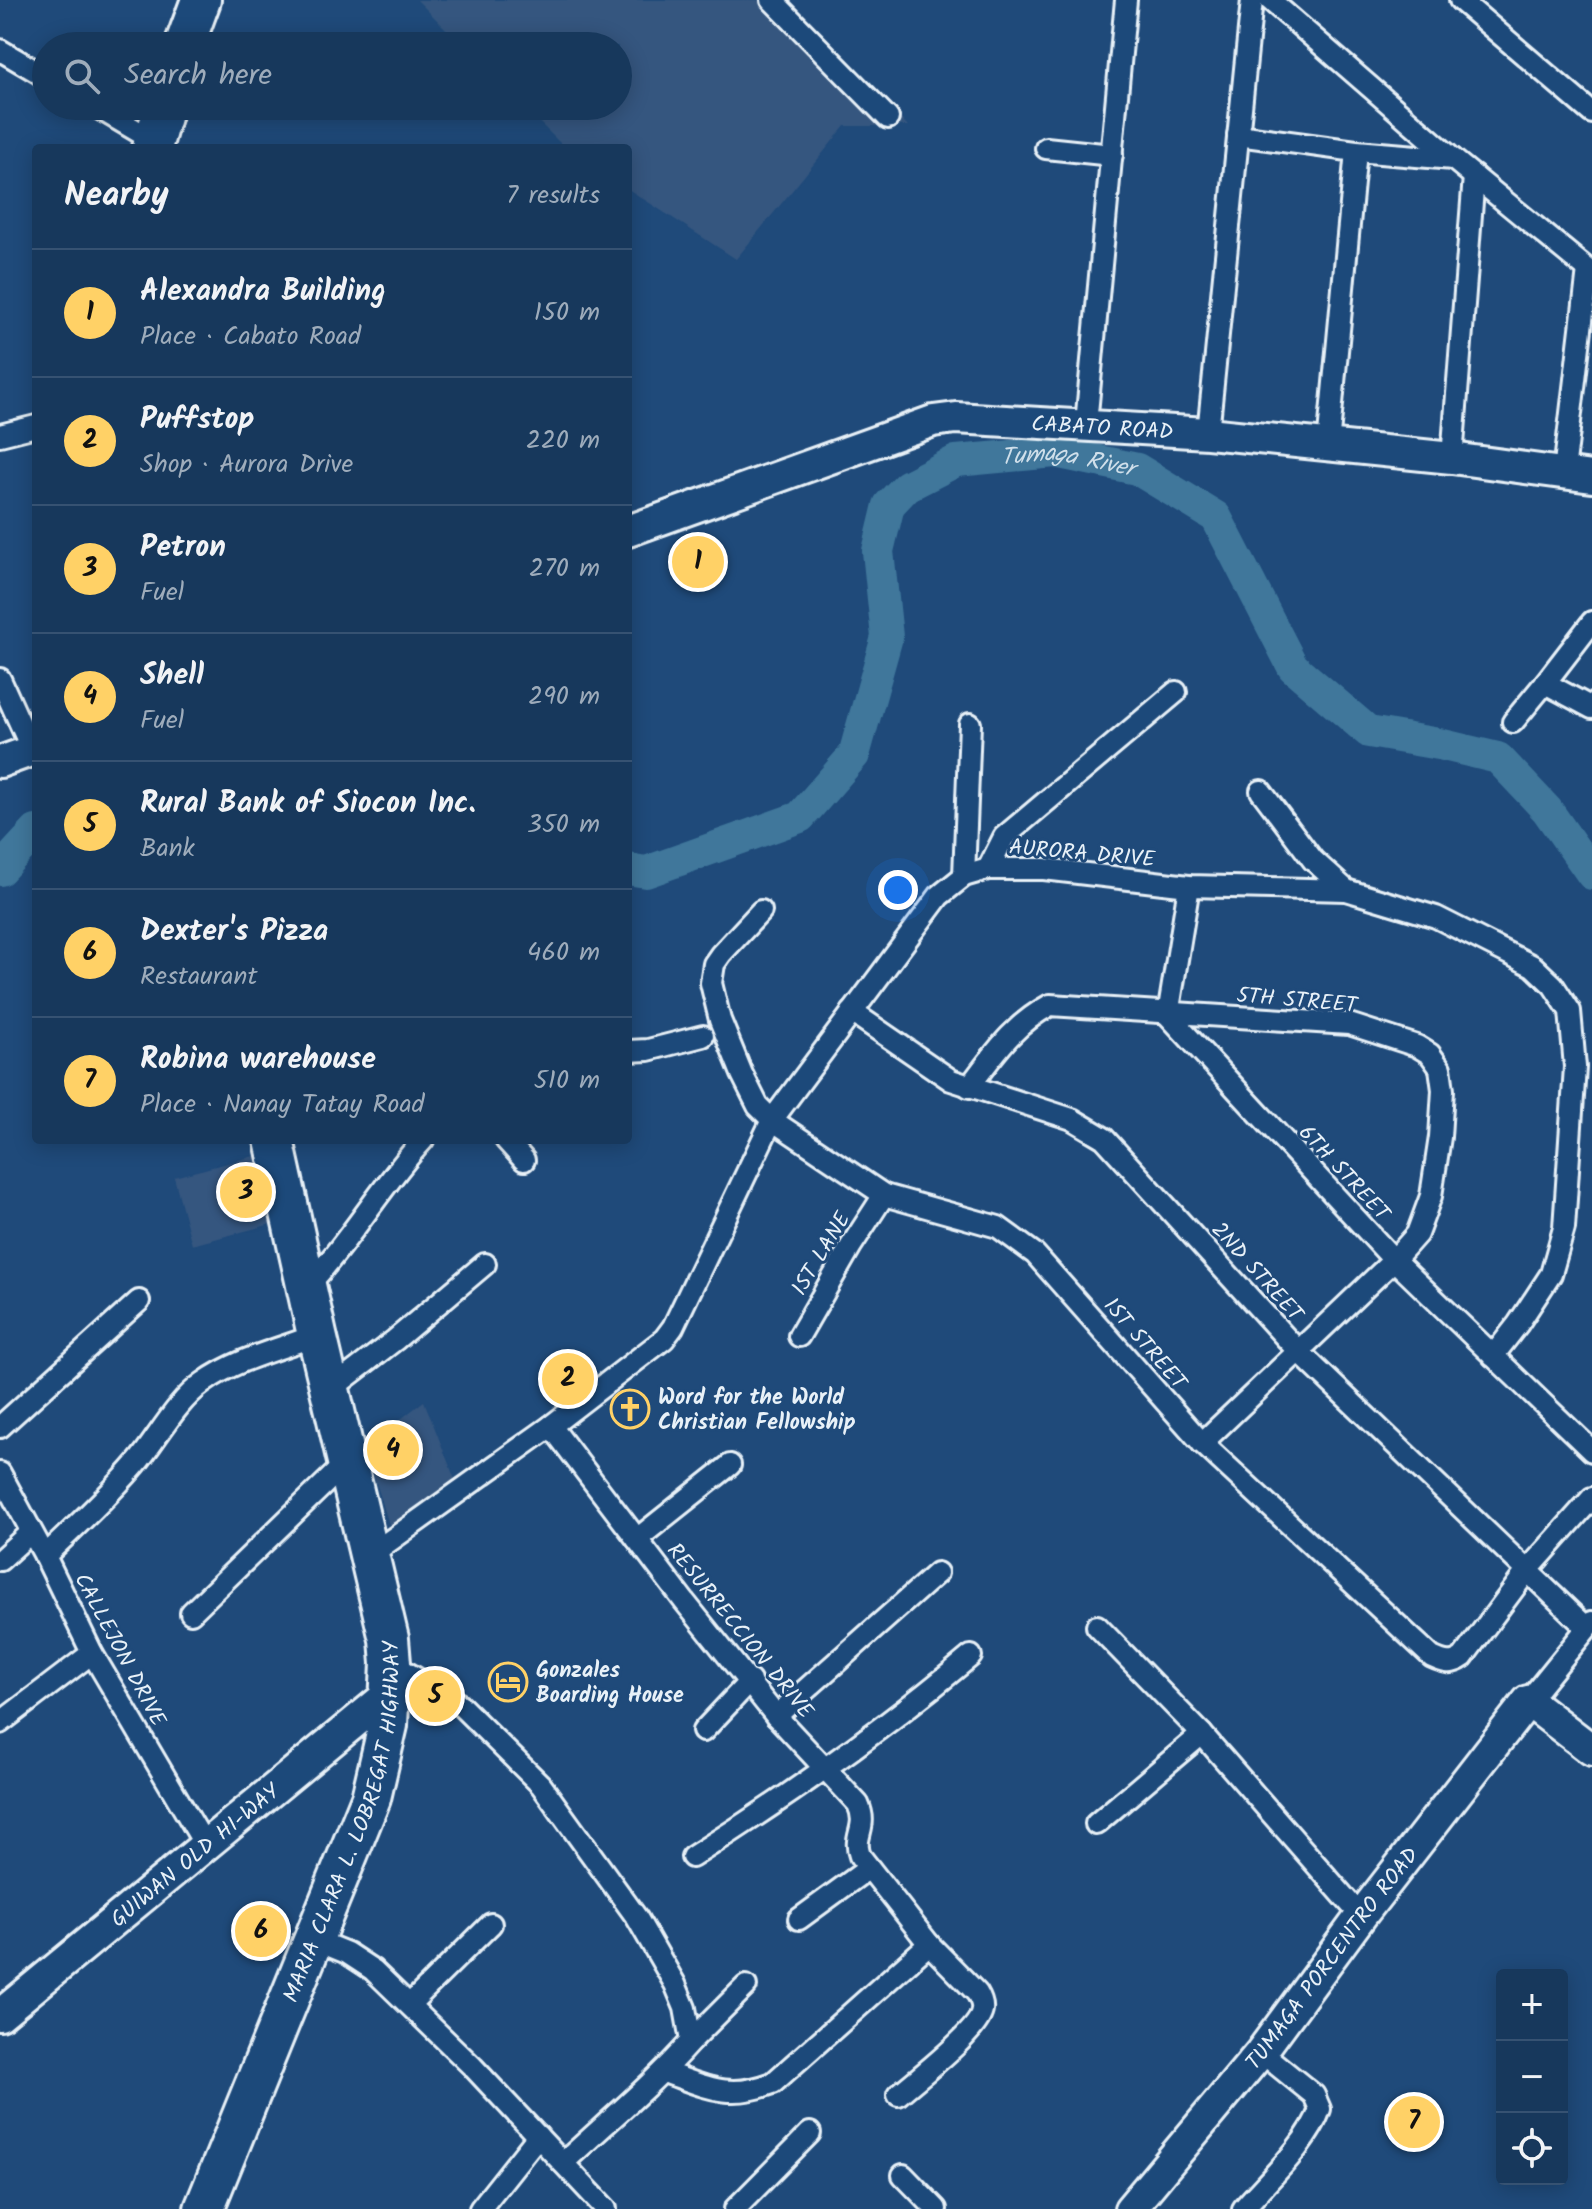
<!DOCTYPE html>
<meta charset="utf-8">
<style>
:root{--surface:#17385c;--page:#203f62;--text:#f1f3f6;--muted:#9eacbb;--line:#365272;--accent:#ffd166}
body{margin:0;font-family:Kalam,sans-serif;background:var(--page);color:var(--text)}
.controls{position:absolute;right:24px;bottom:24px;display:grid;overflow:hidden;border-radius:8px;box-shadow:0 4px 20px #0003}
.controls button{width:72px;height:72px;display:grid;place-items:center;padding:0;border:0;border-bottom:2px solid var(--line);background:var(--surface);color:var(--text);font:40px sans-serif}
.you{position:absolute;left:898px;top:890px;width:28px;height:28px;margin:-20px;border:6px solid #fff;border-radius:50%;background:#1a73e8;box-shadow:0 0 0 12px #1a73e833}
.badge{display:grid;place-items:center;width:52px;height:52px;border-radius:50%;background:var(--accent);color:#111;font-size:26px;font-weight:700}
.pin{position:absolute;translate:-50% -50%;border:4px solid #fff;box-shadow:0 2px 8px #0006}
.list{margin:0;padding:0;list-style:none}
h2{display:flex;justify-content:space-between;align-items:center;height:104px;margin:0;padding:0 32px;font-size:34px}
h2 small{font-size:26px;font-weight:400;color:var(--muted)}
.list li{display:grid;grid-template-columns:52px 1fr auto;gap:24px;align-items:center;box-sizing:border-box;height:128px;padding:0 32px;border-top:2px solid var(--line)}
.list b{display:block;font-size:30px;white-space:nowrap}
.list p{margin:0;font-size:26px;white-space:nowrap;color:var(--muted)}
.list em{font-size:26px;font-style:normal;color:var(--muted)}
.icon{flex:none;width:44px;height:44px;fill:none;stroke:currentColor;stroke-width:2;stroke-linecap:round;stroke-linejoin:round}
.map{position:relative;flex:none;width:1592px;height:2209px;overflow:hidden}
.search{position:absolute;background:var(--surface);box-shadow:0 4px 20px #0003;left:32px;top:32px;width:600px;height:88px;display:flex;align-items:center;gap:20px;box-sizing:border-box;padding:0 28px;border-radius:44px;color:var(--muted);font-size:30px}
.panel{position:absolute;background:var(--surface);box-shadow:0 4px 20px #0003;left:32px;top:144px;width:600px;height:1000px;border-radius:8px}
.map>svg:first-child{display:block}
.built{fill:#35567f}
.lines{fill:none;stroke-linecap:round;stroke-linejoin:round}
.river{stroke:#3f779b;stroke-width:32}
.street-casing{stroke:#e8f1f8;stroke-width:26}
.secondary-casing{stroke:#e8f1f8;stroke-width:36}
.highway-casing{stroke:#e8f1f8;stroke-width:44}
.street{stroke:#1f4a7a;stroke-width:20}
.secondary{stroke:#1f4a7a;stroke-width:30}
.highway{stroke:#1f4a7a;stroke-width:38}
.labels{text-anchor:middle;stroke-width:6;stroke-linejoin:round;paint-order:stroke}
.street-label{font-size:22px;fill:#e8f1f8;stroke:#1f4a7a}
.poi-label{font-size:22px;font-weight:bold;fill:#e8f1f8;stroke:#1f4a7a;text-anchor:start}
.water-label{font-size:24px;font-style:italic;fill:#cfdfea;stroke:#1f4a7a}
</style>
<div class="map">
<svg width="1592" height="2209" viewBox="0 0 1592 2209">
<rect width="100%" height="100%" fill="#1f4a7a"/>
<filter id="ink" filterUnits="userSpaceOnUse"><feTurbulence type="fractalNoise" baseFrequency=".0125" numOctaves="2"/><feDisplacementMap in="SourceGraphic" scale="16" xChannelSelector="R" yChannelSelector="G"/><feConvolveMatrix kernelMatrix="1 2 1 2 8 2 1 2 1" color-interpolation-filters="sRGB"/></filter>
<g filter="url(#ink)">
<!-- built -->
<g class="built">
<polygon points="417,0 780,0 908,126 845,126 736,259 628,189 628,148 565,148 523,106 618,106 618,46 463,46"/>
<polygon points="262,1154 279,1222 192,1245 174,1177"/>
<polygon points="424,1401 456,1482 391,1531 365,1447"/>
</g>
<g class="lines">
<!-- river -->
<g class="river">
<path id="s1" d="M628,869l18,3 154,-55 54,-62 33,-118 -9,-86 11,-46 18,-19 49,-25 99,-9 82,17 79,48 77,150 76,65 70,12 59,14 49,52 45,64"/>
<polyline points="0,870 36,831"/>
</g>
<defs>
<g id="street">
<polyline points="772,0 888,118"/>
<polyline points="1270,0 1453,159 1592,273"/>
<polyline points="1460,0 1592,113"/>
<polyline points="0,50 46,77"/>
<polyline points="95,106 154,141"/>
<polyline points="1238,135 1356,151 1453,159"/>
<polyline points="1046,148 1112,155"/>
<polyline points="1086,424 1126,0"/>
<polyline points="1208,433 1252,0"/>
<polyline points="0,435 36,426"/>
<polyline points="1328,446 1356,151"/>
<polyline points="1452,458 1474,176"/>
<polyline points="1564,472 1588,270"/>
<polyline points="1592,622 1545,683 1592,708"/>
<polyline points="0,679 32,750"/>
<polyline points="1513,722 1545,683"/>
<polyline points="1261,791 1313,860 1346,890"/>
<polyline points="988,869 1004,837 1176,692"/>
<polyline points="964,876 970,724"/>
<polyline points="1189,886 1168,1015 1394,1260 1592,1451"/>
<path d="M761,911l-40,43 -7,10 -3,19 9,37 22,54 16,32 14,14 112,75 114,32 37,27 167,189 230,214c13,6 20,8 31,0l64,-86 65,-73"/>
<polyline points="852,1012 951,1080 1072,1119 1104,1138 1298,1351 1587,1628"/>
<polyline points="628,1051 648,1050 703,1036"/>
<path d="M969,1087c26,-34 43,-61 81,-82l299,19 68,22 13,8 10,14 3,22 -3,47 -9,59 -14,38 -23,26 -192,183"/>
<polyline points="506,1140 524,1160"/>
<path d="M307,1287c43,-46 74,-101 116,-147"/>
<polyline points="799,1336 851,1246 884,1195"/>
<polyline points="330,1390 395,1340 485,1264"/>
<path d="M551,1426l133,175 92,115 82,88c11,24 -6,31 2,52l69,88 48,49c3,5 6,11 5,17 -1,20 -67,70 -84,85"/>
<polyline points="0,1427 139,1301"/>
<polyline points="0,1473 45,1556 92,1653 205,1845"/>
<polyline points="637,1539 730,1465"/>
<polyline points="370,1555 551,1426 664,1339 673,1327 772,1120 939,896 964,876 988,869 1044,869 1189,886 1346,890 1436,917 1533,966 1553,985 1570,1011 1575,1067 1564,1228 1551,1274 1518,1324 1493,1356"/>
<path d="M45,1556c31,-30 63,-59 91,-92 22,-26 39,-61 67,-81 33,-24 76,-34 114,-48"/>
<polyline points="0,1560 31,1532"/>
<polyline points="191,1613 348,1461"/>
<polyline points="1097,1626 1202,1734 1361,1916"/>
<polyline points="391,1663 459,1704 541,1785 637,1918 675,1984 685,2008 691,2041 746,1986"/>
<polyline points="1528,1701 1592,1622"/>
<polyline points="776,1716 937,1573"/>
<polyline points="0,1723 92,1653"/>
<polyline points="703,1731 750,1681"/>
<polyline points="1096,1824 1202,1734"/>
<path d="M692,1857c99,-62 190,-126 279,-201"/>
<polyline points="799,1919 869,1868"/>
<polyline points="315,1940 347,1953 373,1970 473,2067 606,2209"/>
<polyline points="410,2004 491,1924"/>
<path d="M664,2072c43,15 64,28 109,11l156,-139"/>
<path d="M563,2163c43,-40 89,-78 128,-122"/>
<polyline points="903,2175 936,2209"/>
<polyline points="480,2209 538,2136"/>
<polyline points="735,2209 810,2133"/>
<path d="M1243,2209c23,-27 66,-66 77,-100l-6,-14 -53,-43"/>
</g>
<g id="secondary">
<path id="s2" d="M628,531l305,-110 23,-3 252,15 244,25 140,19"/>
<polyline points="0,762 36,749"/>
<path id="s3" d="M0,2015l390,-322"/>
<path id="s4" d="M1130,2209l131,-157 100,-136 167,-215 64,49"/>
</g>
<g id="highway">
<polyline points="184,46 201,0"/>
<polyline points="152,148 164,106"/>
<path id="s5" d="M204,2209l167,-411 17,-73 3,-62 -2,-24 -72,-304 -43,-195"/>
</g>
</defs>
<!-- street casing -->
<use href="#street" class="street-casing"/>
<!-- secondary casing -->
<use href="#secondary" class="secondary-casing"/>
<!-- highway casing -->
<use href="#highway" class="highway-casing"/>
<!-- street -->
<use href="#street" class="street"/>
<!-- secondary -->
<use href="#secondary" class="secondary"/>
<!-- highway -->
<use href="#highway" class="highway"/>
</g>
</g>
<!-- icons -->
<defs>
<symbol id="church-ring" viewBox="-11 -11 22 22"><circle r="9.5" fill="#1f4a7a" stroke="#ffd166" stroke-width="1.5"/><path d="M-1.2-6h2.4v3.5h3.3v2.4h-3.3V6h-2.4V-.1h-3.3v-2.4h3.3Z" fill="#ffd166"/></symbol>
<symbol id="hotel-ring" viewBox="-11 -11 22 22"><circle r="9.5" fill="#1f4a7a" stroke="#ffd166" stroke-width="1.5"/><path d="M-6-4.5h1.5V1H6V5H4.5V3h-9V5H-6ZM-4 0a1.8 1.8 0 1 1 3.6 0ZM.5 0V-2.5h3Q6-2.5 6 0Z" fill="#ffd166"/></symbol>
</defs>
<g fill-rule="evenodd">
<use href="#church-ring" x="608" y="1387" width="44" height="44"/>
<use href="#hotel-ring" x="486" y="1660" width="44" height="44"/>
</g>
<g class="labels">
<!-- street labels -->
<g class="street-label">
<text dy="8" stroke="none"><textPath href="#s2" startOffset="494">CABATO ROAD</textPath></text>
<text transform="translate(1082 852) rotate(5)" y="8">AURORA DRIVE</text>
<text transform="translate(1297 999) rotate(5)" y="8">5TH STREET</text>
<text transform="translate(1345 1172) rotate(47)" y="8">6TH STREET</text>
<text transform="translate(820 1253) rotate(-59)" y="8">1ST LANE</text>
<text transform="translate(1258 1271) rotate(48)" y="8">2ND STREET</text>
<text transform="translate(1146 1343) rotate(49)" y="8">1ST STREET</text>
<text transform="translate(741 1630) rotate(51)" y="8">RESURRECCION DRIVE</text>
<text transform="translate(121 1649) rotate(62)" y="8">CALLEJON DRIVE</text>
<text dy="8" stroke="none"><textPath href="#s5" startOffset="414">MARIA CLARA L. LOBREGAT HIGHWAY</textPath></text>
<text dy="8" stroke="none"><textPath href="#s3" startOffset="252">GUIWAN OLD HI-WAY</textPath></text>
<text dy="8" stroke="none"><textPath href="#s4" startOffset="322">TUMAGA PORCENTRO ROAD</textPath></text>
</g>
<!-- poi labels -->
<g class="poi-label">
<text x="658" y="1404">Word for the World<tspan x="658" dy="25">Christian Fellowship</tspan></text>
<text x="536" y="1677">Gonzales<tspan x="536" dy="25">Boarding House</tspan></text>
</g>
<!-- water labels -->
<g class="water-label">
<text dy="8" stroke="none"><textPath href="#s1" startOffset="714">Tumaga River</textPath></text>
</g>
</g>
</svg>
<div class="controls">
<button>+</button>
<button>−</button>
<button><svg class="icon" aria-label="locate" viewBox="0 0 24 24"><circle cx="12" cy="12" r="6"/><path d="M12 2v4M12 18v4M2 12h4M18 12h4"/></svg></button>
</div>
<div class="you"></div>
<div class="pin badge" style="left:698px;top:562px">1</div>
<div class="pin badge" style="left:568px;top:1379px">2</div>
<div class="pin badge" style="left:246px;top:1192px">3</div>
<div class="pin badge" style="left:393px;top:1450px">4</div>
<div class="pin badge" style="left:435px;top:1696px">5</div>
<div class="pin badge" style="left:261px;top:1931px">6</div>
<div class="pin badge" style="left:1414px;top:2122px">7</div>
<div class="search"><svg class="icon" aria-label="search" viewBox="0 0 24 24"><circle cx="10" cy="10" r="6"/><path d="M15 15l6 6"/></svg>Search here</div>
<section class="panel">
<h2>Nearby<small>7 results</small></h2>
<ul class="list">
<li><span class="badge">1</span><div><b>Alexandra Building</b><p>Place · Cabato Road</p></div><em>150 m</em></li>
<li><span class="badge">2</span><div><b>Puffstop</b><p>Shop · Aurora Drive</p></div><em>220 m</em></li>
<li><span class="badge">3</span><div><b>Petron</b><p>Fuel</p></div><em>270 m</em></li>
<li><span class="badge">4</span><div><b>Shell</b><p>Fuel</p></div><em>290 m</em></li>
<li><span class="badge">5</span><div><b>Rural Bank of Siocon Inc.</b><p>Bank</p></div><em>350 m</em></li>
<li><span class="badge">6</span><div><b>Dexter's Pizza</b><p>Restaurant</p></div><em>460 m</em></li>
<li><span class="badge">7</span><div><b>Robina warehouse</b><p>Place · Nanay Tatay Road</p></div><em>510 m</em></li>
</ul>
</section>
</div>
